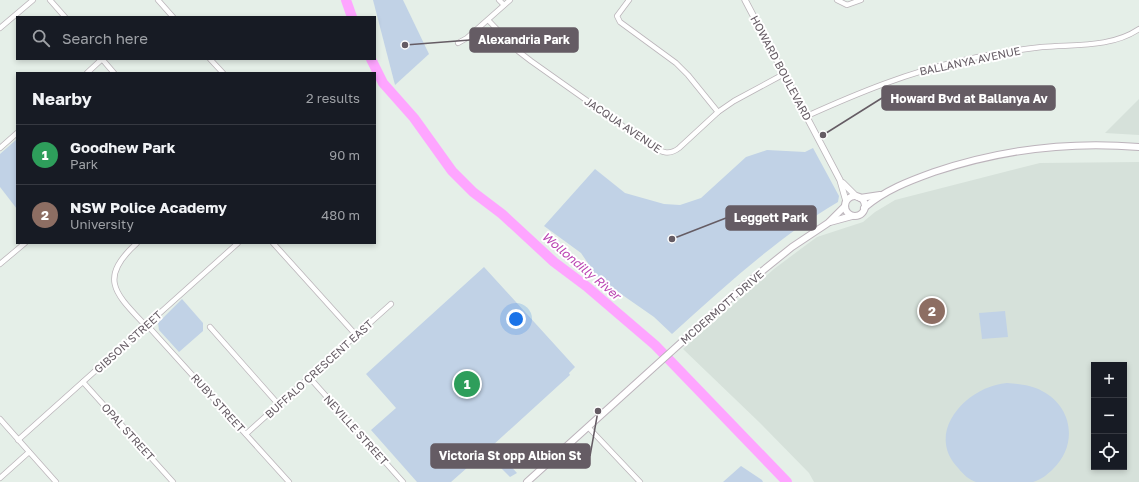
<!DOCTYPE html>
<meta charset="utf-8">
<style>
:root{--surface:#171b24;--page:#20242c;--text:#f1f3f6;--muted:#9ea1a6;--line:#363941;--accent:#8c9099}
body{margin:0;font-family:"Golos Text",sans-serif;background:var(--page);color:var(--text)}
.controls{position:absolute;right:12px;bottom:12px;display:grid;overflow:hidden;border-radius:0px;box-shadow:0 2px 6px #0003}
.controls button{width:36px;height:36px;display:grid;place-items:center;padding:0;border:0;border-bottom:1px solid var(--line);background:var(--surface);color:var(--text);font:20px sans-serif}
.you{position:absolute;left:516px;top:319px;width:14px;height:14px;margin:-10px;border:3px solid #fff;border-radius:50%;background:#1a73e8;box-shadow:0 0 0 6px #1a73e833}
.badge{display:grid;place-items:center;width:26px;height:26px;border-radius:50%;background:var(--accent);color:#fff;font-size:13px;font-weight:700}
.pin{position:absolute;translate:-50% -50%;border:2px solid #fff;box-shadow:0 1px 4px #0006}
.list{margin:0;padding:0;list-style:none}
h2{display:flex;justify-content:space-between;align-items:center;height:52px;margin:0;padding:0 16px;font-size:17px}
h2 small{font-size:13px;font-weight:400;color:var(--muted)}
.list li{display:grid;grid-template-columns:26px 1fr auto;gap:12px;align-items:center;box-sizing:border-box;height:60px;padding:0 16px;border-top:1px solid var(--line)}
.list b{display:block;font-size:15px;white-space:nowrap}
.list p{margin:0;font-size:13px;white-space:nowrap;color:var(--muted)}
.list em{font-size:13px;font-style:normal;color:var(--muted)}
.icon{flex:none;width:22px;height:22px;fill:none;stroke:currentColor;stroke-width:2;stroke-linecap:round;stroke-linejoin:round}
.map{position:relative;flex:none;width:1139px;height:482px;overflow:hidden}
.search{position:absolute;background:var(--surface);box-shadow:0 2px 6px #0003;left:16px;top:16px;width:360px;height:44px;display:flex;align-items:center;gap:10px;box-sizing:border-box;padding:0 14px;border-radius:0px;color:var(--muted);font-size:15px}
.panel{position:absolute;background:var(--surface);box-shadow:0 2px 6px #0003;left:16px;top:72px;width:360px;height:172px;border-radius:0px}
.map>svg:first-child{display:block}
.education{fill:#d6e1da;fill-rule:evenodd}
.green{fill:#c1d2e6}
.lines{fill:none;stroke-linecap:round;stroke-linejoin:round}
.river{stroke:#fea5ff;stroke-width:10}
.minor-casing{stroke:#bbb5ba;stroke-width:6}
.tertiary-casing{stroke:#bbb5ba;stroke-width:7}
.secondary-casing{stroke:#bcb3bb;stroke-width:8}
.minor{stroke:#fff;stroke-width:4.5}
.tertiary{stroke:#fff;stroke-width:5.5}
.secondary{stroke:#fff;stroke-width:6}
.labels{text-anchor:middle;stroke-width:4;stroke-linejoin:round;paint-order:stroke}
.street-label{font-size:11px;fill:#655c64;stroke:#fff}
.water-label{font-size:12px;font-style:italic;fill:#ba43b2;stroke:#fff}
.leader{fill:none;stroke:#655c64;stroke-width:1.5}
.callout-dot{fill:#655c64;stroke:#fff;stroke-width:1.5}
.callout{fill:#655c64;stroke:#655c64;stroke-width:1.5}
.callout-label{font-size:12px;text-anchor:middle;font-weight:bold;fill:#fff}
</style>
<div class="map">
<svg width="1139" height="482" viewBox="0 0 1139 482">
<rect width="100%" height="100%" fill="#e5efe8"/>
<!-- education -->
<g class="education">
<polygon points="1139,99 1139,135 1105,133"/>
<path d="M1139,162v320h-325l-5,-9 -50,-51 -76,-73 91,-80 28,-21 15,-11 46,-15 12,-10 20,-12 145,-37zM1094,365h30v102h-30z"/>
</g>
<!-- green -->
<g class="green">
<polygon points="373,0 403,0 429,54 395,85"/>
<polygon points="17,139 17,209 0,187 0,154"/>
<path d="M813,148l26,48 -1,6c-61,36 -113,84 -166,132l-18,-17 -56,-39 -17,-25 -37,-27 51,-57 30,24 39,11 16,1 21,-7 45,-41 21,-7 38,2z"/>
<polygon points="484,267 575,367 569,373 570,375 492,446 517,473 510,477 485,452 451,482 417,482 371,430 396,408 366,374"/>
<polygon points="182,299 203,323 203,331 179,352 159,330 158,323"/>
<polygon points="1005,311 1008,337 982,339 979,313"/>
<path d="M1007,383c12,1 24,2 35,8 31,16 36,54 11,78 -5,5 -12,11 -20,13 -8,0 -19,0 -27,0 -9,0 -22,0 -30,0 -7,-2 -13,-8 -17,-13 -36,-36 8,-83 48,-86z"/>
<polygon points="741,466 762,480 763,482 723,482"/>
</g>
<g class="lines">
<!-- river -->
<g class="river">
<polyline points="346,0 352,17"/>
<polyline points="371,59 383,83 414,118 452,171 473,192 502,214 554,262 586,286 655,345 787,482"/>
</g>
<defs>
<g id="minor">
<polyline points="50,0 65,17"/>
<polyline points="158,0 173,17"/>
<polyline points="499,0 504,5"/>
<polyline points="629,0 617,16 620,22 676,63 688,75 718,112"/>
<polyline points="837,0 847,5 861,0"/>
<path d="M488,20l30,31 13,10 120,85c10,6 18,10 28,2l39,-36 16,-11 50,-27"/>
<polyline points="0,28 33,0"/>
<polyline points="458,43 467,38 510,0"/>
<polyline points="102,59 114,73"/>
<polyline points="210,59 223,73"/>
<polyline points="87,73 102,59"/>
<path d="M807,116c51,-23 102,-44 157,-56 26,-6 52,-10 78,-13 32,-3 69,1 97,-18"/>
<polyline points="0,148 17,133"/>
<path d="M137,243c-40,36 -21,51 9,83"/>
<polyline points="273,243 356,335"/>
<polyline points="0,264 25,243"/>
<polyline points="147,325 289,482"/>
<polyline points="210,327 279,405"/>
<polyline points="309,377 403,482"/>
<polyline points="83,382 173,482"/>
<polyline points="0,419 56,482"/>
<polyline points="588,427 640,482"/>
<polyline points="246,434 391,304"/>
<polyline points="18,440 238,243"/>
<polyline points="0,478 29,452"/>
</g>
<g id="tertiary">
<polyline points="745,0 840,180 846,201"/>
<polyline points="843,183 857,197"/>
</g>
<g id="secondary">
<circle cx="855" cy="206" r="10"/>
<polyline points="860,198 880,195"/>
<path d="M864,208c21,-18 45,-27 70,-36 66,-22 136,-31 205,-25"/>
<polyline points="830,222 852,216"/>
<polyline points="527,482 746,284 792,247 828,223 845,206"/>
</g>
</defs>
<!-- minor casing -->
<use href="#minor" class="minor-casing"/>
<!-- tertiary casing -->
<use href="#tertiary" class="tertiary-casing"/>
<!-- secondary casing -->
<use href="#secondary" class="secondary-casing"/>
<!-- minor -->
<use href="#minor" class="minor"/>
<!-- tertiary -->
<use href="#tertiary" class="tertiary"/>
<!-- secondary -->
<use href="#secondary" class="secondary"/>
</g>
<g class="labels">
<!-- street labels -->
<g class="street-label">
<text transform="translate(970 61) rotate(-12)" y="4">BALLANYA AVENUE</text>
<text transform="translate(781 68) rotate(62)" y="4">HOWARD BOULEVARD</text>
<text transform="translate(623 125) rotate(34)" y="4">JACQUA AVENUE</text>
<text transform="translate(722 307) rotate(-41)" y="4">MCDERMOTT DRIVE</text>
<text transform="translate(128 342) rotate(-42)" y="4">GIBSON STREET</text>
<text transform="translate(319 369) rotate(-42)" y="4">BUFFALO CRESCENT EAST</text>
<text transform="translate(218 403) rotate(48)" y="4">RUBY STREET</text>
<text transform="translate(356 430) rotate(48)" y="4">NEVILLE STREET</text>
<text transform="translate(128 432) rotate(48)" y="4">OPAL STREET</text>
</g>
<!-- water labels -->
<g class="water-label">
<text transform="translate(581 266) rotate(40)" y="4">Wollondilly River</text>
</g>
</g>
<!-- callouts -->
<path class="leader" d="M405 45L470 40M823 135L882 98M672 239L726 218M598 411L590 456"/>
<g class="callout-dot">
<circle cx="405" cy="45" r="4"/>
<circle cx="823" cy="135" r="4"/>
<circle cx="672" cy="239" r="4"/>
<circle cx="598" cy="411" r="4"/>
</g>
<g class="callout">
<rect x="470" y="28" width="108" height="24" rx="4"/>
<rect x="882" y="86" width="173" height="24" rx="4"/>
<rect x="726" y="206" width="90" height="24" rx="4"/>
<rect x="431" y="444" width="159" height="24" rx="4"/>
</g>
<g class="callout-label">
<text x="524" y="44">Alexandria Park</text>
<text x="969" y="103">Howard Bvd at Ballanya Av</text>
<text x="771" y="222">Leggett Park</text>
<text x="510" y="460">Victoria St opp Albion St</text>
</g>
</svg>
<div class="controls">
<button>+</button>
<button>−</button>
<button><svg class="icon" aria-label="locate" viewBox="0 0 24 24"><circle cx="12" cy="12" r="6"/><path d="M12 2v4M12 18v4M2 12h4M18 12h4"/></svg></button>
</div>
<div class="you"></div>
<div class="pin badge" style="left:467px;top:384px;background:#2e9e5b">1</div>
<div class="pin badge" style="left:932px;top:311px;background:#8d6e63">2</div>
<div class="search"><svg class="icon" aria-label="search" viewBox="0 0 24 24"><circle cx="10" cy="10" r="6"/><path d="M15 15l6 6"/></svg>Search here</div>
<section class="panel">
<h2>Nearby<small>2 results</small></h2>
<ul class="list">
<li><span class="badge" style="background:#2e9e5b">1</span><div><b>Goodhew Park</b><p>Park</p></div><em>90 m</em></li>
<li><span class="badge" style="background:#8d6e63">2</span><div><b>NSW Police Academy</b><p>University</p></div><em>480 m</em></li>
</ul>
</section>
</div>
